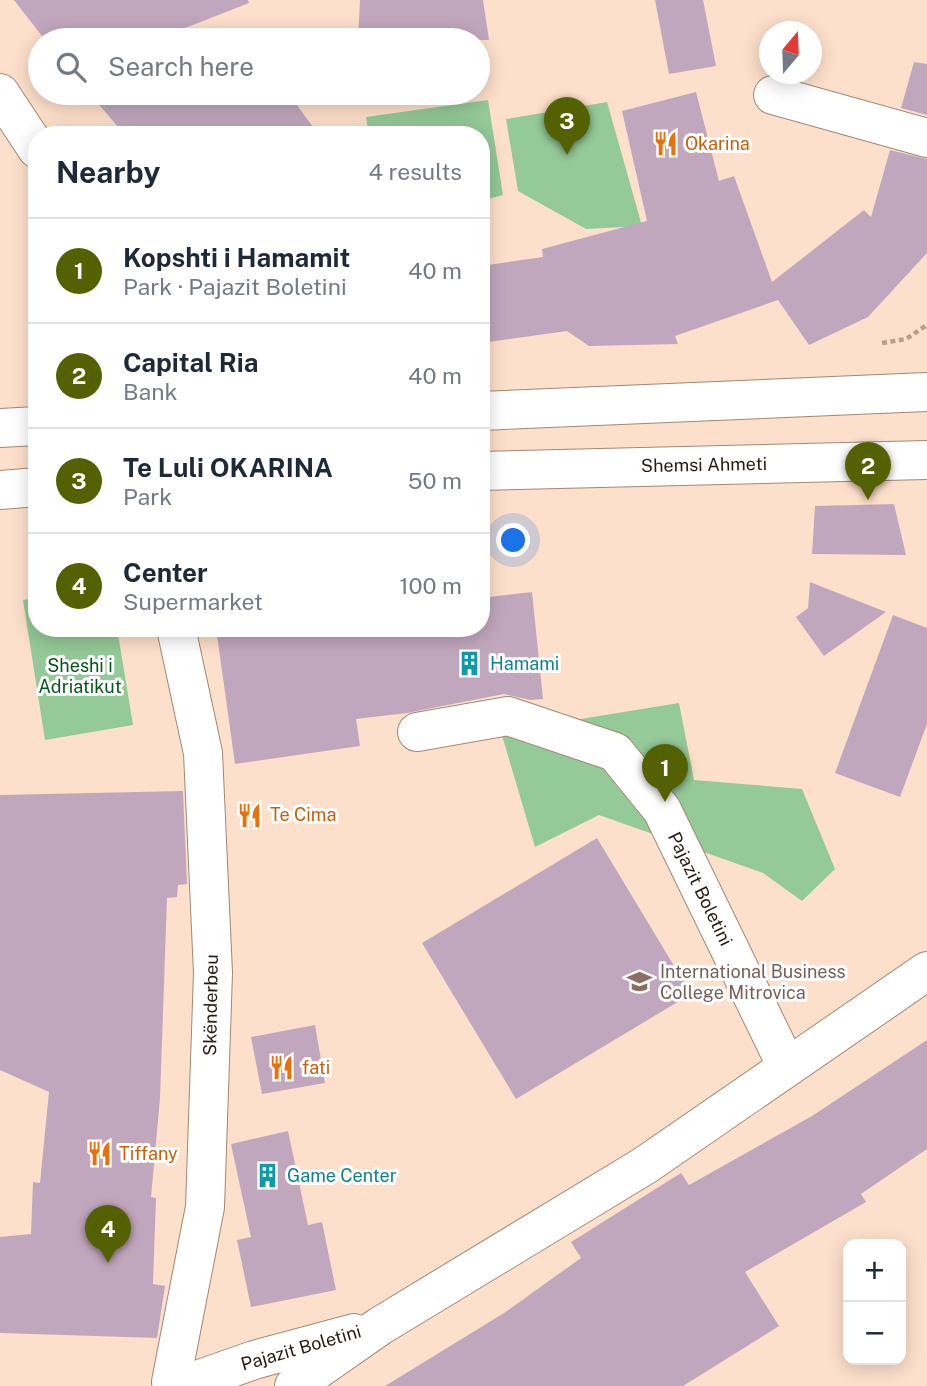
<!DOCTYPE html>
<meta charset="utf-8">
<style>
:root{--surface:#fff;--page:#f2f2f3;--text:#1f2937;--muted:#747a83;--line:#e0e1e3;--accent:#546101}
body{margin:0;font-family:"Public Sans",sans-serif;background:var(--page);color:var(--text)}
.controls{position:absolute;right:21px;bottom:21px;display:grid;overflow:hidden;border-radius:14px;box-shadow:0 4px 18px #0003}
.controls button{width:63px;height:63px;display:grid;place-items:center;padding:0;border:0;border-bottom:2px solid var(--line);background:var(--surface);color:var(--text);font:35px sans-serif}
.compass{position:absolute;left:759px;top:21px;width:63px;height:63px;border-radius:50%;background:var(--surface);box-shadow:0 4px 18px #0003;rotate:19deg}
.you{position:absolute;left:514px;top:541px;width:24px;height:24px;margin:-18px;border:5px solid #fff;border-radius:50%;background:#1a73e8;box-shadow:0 0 0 10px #1a73e833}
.badge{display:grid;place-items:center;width:46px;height:46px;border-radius:50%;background:var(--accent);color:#fff;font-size:23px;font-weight:700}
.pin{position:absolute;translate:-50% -58px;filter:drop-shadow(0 2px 4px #0008)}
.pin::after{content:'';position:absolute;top:37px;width:24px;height:21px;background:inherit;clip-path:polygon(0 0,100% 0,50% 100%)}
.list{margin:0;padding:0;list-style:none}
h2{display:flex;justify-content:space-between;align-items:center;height:91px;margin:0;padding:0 28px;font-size:30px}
h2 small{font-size:23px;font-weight:400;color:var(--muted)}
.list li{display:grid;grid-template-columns:46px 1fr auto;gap:21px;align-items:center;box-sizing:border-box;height:105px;padding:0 28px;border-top:2px solid var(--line)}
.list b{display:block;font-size:26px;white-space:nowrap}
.list p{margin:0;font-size:23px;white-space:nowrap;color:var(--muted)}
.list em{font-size:23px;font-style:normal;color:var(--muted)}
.icon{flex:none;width:38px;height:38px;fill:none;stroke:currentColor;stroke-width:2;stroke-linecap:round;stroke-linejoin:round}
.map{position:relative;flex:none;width:927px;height:1386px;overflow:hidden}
.search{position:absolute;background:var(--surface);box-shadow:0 4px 18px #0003;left:28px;top:28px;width:462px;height:77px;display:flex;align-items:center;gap:18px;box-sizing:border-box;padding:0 24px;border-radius:38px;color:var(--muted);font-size:26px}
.panel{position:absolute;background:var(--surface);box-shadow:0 4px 18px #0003;left:28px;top:126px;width:462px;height:511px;border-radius:28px}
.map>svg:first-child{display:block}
.green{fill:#94c998}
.building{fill:#c1a7bd}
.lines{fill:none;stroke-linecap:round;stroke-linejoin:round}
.street-casing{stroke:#a28874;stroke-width:40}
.secondary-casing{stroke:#a28874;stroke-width:40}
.path{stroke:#b7a08f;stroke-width:4.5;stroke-dasharray:5 3.5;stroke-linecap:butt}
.street{stroke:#fff;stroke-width:38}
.secondary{stroke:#fff;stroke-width:38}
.labels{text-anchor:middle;stroke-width:6;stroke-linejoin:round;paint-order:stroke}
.food-label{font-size:18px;fill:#c56008;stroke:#fff;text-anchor:start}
.street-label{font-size:18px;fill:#251b13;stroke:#fff}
.culture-label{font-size:18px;fill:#0d838f;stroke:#fff;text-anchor:start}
.park-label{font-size:18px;fill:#035719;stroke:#fff}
.education-label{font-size:18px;fill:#785e54;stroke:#fff;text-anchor:start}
</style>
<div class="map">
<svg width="927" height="1386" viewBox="0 0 927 1386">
<rect width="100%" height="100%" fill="#fde0cb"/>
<!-- green -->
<g class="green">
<polygon points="488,100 503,195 481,201 481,135 369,135 366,117"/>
<polygon points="607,102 642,226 586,229 518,191 506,119"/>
<polygon points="37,598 37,628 117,628 133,725 45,740 23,600"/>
<polygon points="679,703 694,780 802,789 835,869 802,901 763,873 599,815 535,847 501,732"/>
</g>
<!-- building -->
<g class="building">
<polygon points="14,0 248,0 249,3 170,34 175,40 45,40"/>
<polygon points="360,0 483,0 489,40 358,40"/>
<polygon points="655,0 703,0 716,66 669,74"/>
<polygon points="914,62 927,64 927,115 901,108"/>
<polygon points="696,92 719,181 734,176 772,282 864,210 871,217 890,150 927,159 927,253 868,317 809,345 778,300 675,336 678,344 589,346 567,331 488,342 481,298 481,266 543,257 542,249 647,221 622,111"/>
<polygon points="89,93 288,93 319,135 125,135"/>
<polygon points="894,504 906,555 812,554 815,506"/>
<polygon points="810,582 886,612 824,656 796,617 808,608"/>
<polygon points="532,592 543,699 530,700 504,694 407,713 356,719 360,746 235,764 216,628 481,628 481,598"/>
<polygon points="893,615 927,628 927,724 900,797 835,773"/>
<polygon points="183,791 187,884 178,885 177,897 167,898 160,1098 151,1197 156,1198 153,1284 165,1286 157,1338 0,1333 0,1237 31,1234 33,1182 40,1183 49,1092 0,1070 0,795"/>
<polygon points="597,838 691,994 516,1099 422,943"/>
<polygon points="315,1025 325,1083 262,1094 251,1037"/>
<polygon points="927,1040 927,1149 861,1194 866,1202 745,1272 779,1326 683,1386 385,1386 504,1313 581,1258 571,1242 681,1173 689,1185 812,1116"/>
<polygon points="288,1131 308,1225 322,1222 336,1290 251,1307 237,1240 251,1237 231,1144"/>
</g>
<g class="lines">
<defs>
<g id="street">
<polyline points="0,93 37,149"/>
<polyline points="773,95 927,138"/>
<polyline points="417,732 508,716 615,752 662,810 787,1067"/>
<polyline points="171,1382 205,1207 213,973 203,753 176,628"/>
</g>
<g id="secondary">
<polyline points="481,411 927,392"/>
<polyline points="0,428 37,426"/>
<polyline points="481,471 927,460"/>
<polyline points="0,490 37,487"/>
<polyline points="183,1385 254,1360 354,1333"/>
<polyline points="294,1386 380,1326 644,1166 927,971"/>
</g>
</defs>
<!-- street casing -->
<use href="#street" class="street-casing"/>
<!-- secondary casing -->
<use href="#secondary" class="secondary-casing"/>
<!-- path -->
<polyline class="path" points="882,343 906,339 927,325"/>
<!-- street -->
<use href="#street" class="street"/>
<!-- secondary -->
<use href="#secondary" class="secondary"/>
</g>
<!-- icons -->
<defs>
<symbol id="restaurant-bare" viewBox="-9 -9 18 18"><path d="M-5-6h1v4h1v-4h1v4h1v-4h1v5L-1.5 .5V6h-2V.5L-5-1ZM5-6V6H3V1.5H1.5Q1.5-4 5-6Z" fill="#e8710a" stroke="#fff" stroke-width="2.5" paint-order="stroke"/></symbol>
<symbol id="building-bare" viewBox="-9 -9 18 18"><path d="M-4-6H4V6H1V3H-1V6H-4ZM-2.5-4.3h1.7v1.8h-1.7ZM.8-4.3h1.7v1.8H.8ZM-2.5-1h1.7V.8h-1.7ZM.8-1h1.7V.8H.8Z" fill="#0f9aa8" stroke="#fff" stroke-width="2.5" paint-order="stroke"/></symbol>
<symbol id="university-bare" viewBox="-9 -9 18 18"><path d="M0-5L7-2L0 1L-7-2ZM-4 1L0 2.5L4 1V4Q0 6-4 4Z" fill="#8d6e63" stroke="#fff" stroke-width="2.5" paint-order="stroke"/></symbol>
</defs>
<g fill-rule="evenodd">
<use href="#restaurant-bare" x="648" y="126" width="35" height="35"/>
<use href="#building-bare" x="452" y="646" width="35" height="35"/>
<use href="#restaurant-bare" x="232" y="798" width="35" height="35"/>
<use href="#university-bare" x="622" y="964" width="35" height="35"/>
<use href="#restaurant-bare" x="264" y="1050" width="35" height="35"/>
<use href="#restaurant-bare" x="82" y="1136" width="35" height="35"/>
<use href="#building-bare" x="250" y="1158" width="35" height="35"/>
</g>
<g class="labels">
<!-- food labels -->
<g class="food-label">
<text x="685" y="150">Okarina</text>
<text x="270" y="821">Te Cima</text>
<text x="302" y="1074">fati</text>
<text x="119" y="1160">Tiffany</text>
</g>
<!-- street labels -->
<g class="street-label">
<text transform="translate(704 465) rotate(-1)" y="6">Shemsi Ahmeti</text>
<text transform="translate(700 889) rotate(64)" y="6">Pajazit Boletini</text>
<text transform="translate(211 1005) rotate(-89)" y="6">Skënderbeu</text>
<text transform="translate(301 1348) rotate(-16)" y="6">Pajazit Boletini</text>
</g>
<!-- culture labels -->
<g class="culture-label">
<text x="490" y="670">Hamami</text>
<text x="287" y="1182">Game Center</text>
</g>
<!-- park labels -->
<g class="park-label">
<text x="80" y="672">Sheshi i<tspan x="80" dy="21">Adriatikut</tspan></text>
</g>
<!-- education labels -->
<g class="education-label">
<text x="660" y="978">International Business<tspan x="660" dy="21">College Mitrovica</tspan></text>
</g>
</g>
</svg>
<div class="controls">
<button>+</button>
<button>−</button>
</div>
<svg class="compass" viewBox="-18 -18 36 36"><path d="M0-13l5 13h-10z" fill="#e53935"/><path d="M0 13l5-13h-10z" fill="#747a83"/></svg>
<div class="you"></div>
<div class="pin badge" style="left:665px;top:802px">1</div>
<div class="pin badge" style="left:868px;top:500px">2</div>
<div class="pin badge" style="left:567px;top:155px">3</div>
<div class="pin badge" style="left:108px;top:1263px">4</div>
<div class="search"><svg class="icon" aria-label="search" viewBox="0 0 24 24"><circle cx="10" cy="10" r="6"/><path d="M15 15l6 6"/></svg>Search here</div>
<section class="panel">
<h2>Nearby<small>4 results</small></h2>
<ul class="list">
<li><span class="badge">1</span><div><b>Kopshti i Hamamit</b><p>Park · Pajazit Boletini</p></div><em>40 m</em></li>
<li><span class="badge">2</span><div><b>Capital Ria</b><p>Bank</p></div><em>40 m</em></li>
<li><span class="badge">3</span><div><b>Te Luli OKARINA</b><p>Park</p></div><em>50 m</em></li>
<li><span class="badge">4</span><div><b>Center</b><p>Supermarket</p></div><em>100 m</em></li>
</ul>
</section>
</div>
